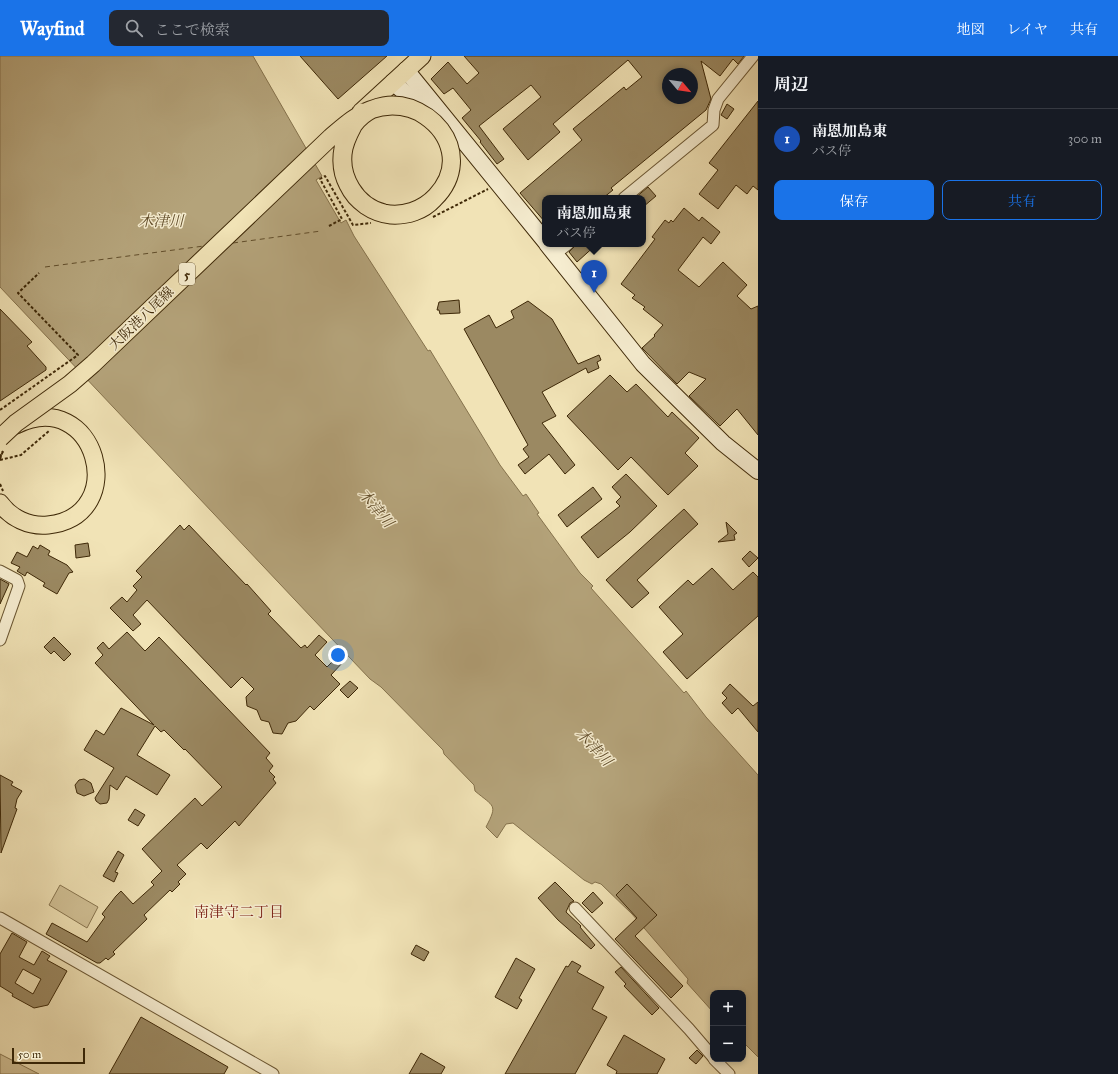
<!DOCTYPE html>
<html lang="ja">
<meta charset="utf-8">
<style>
:root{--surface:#171b24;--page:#242831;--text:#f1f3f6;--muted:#9ea1a6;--line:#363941;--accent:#1a73e8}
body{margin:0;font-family:"IM FELL Great Primer","Noto Serif JP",serif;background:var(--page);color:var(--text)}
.controls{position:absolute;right:12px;bottom:12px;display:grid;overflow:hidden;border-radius:8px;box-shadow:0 2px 6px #0003}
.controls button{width:36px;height:36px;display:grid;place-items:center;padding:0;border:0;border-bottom:1px solid var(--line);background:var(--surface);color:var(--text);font:20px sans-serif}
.compass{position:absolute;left:662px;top:12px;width:36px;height:36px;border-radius:50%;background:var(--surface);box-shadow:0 2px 6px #0003;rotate:119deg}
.scale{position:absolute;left:12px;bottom:10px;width:73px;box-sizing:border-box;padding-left:4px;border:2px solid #3e2807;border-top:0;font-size:11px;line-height:14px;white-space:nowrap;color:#3e2807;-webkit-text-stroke:3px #f6edd0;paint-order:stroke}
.you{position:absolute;left:338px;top:599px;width:14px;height:14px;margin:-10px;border:3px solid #fff;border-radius:50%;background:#1a73e8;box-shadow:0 0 0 6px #1a73e833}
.badge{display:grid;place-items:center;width:26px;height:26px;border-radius:50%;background:var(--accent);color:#fff;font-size:13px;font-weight:700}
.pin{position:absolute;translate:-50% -33px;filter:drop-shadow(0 1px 2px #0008)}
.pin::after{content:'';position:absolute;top:21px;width:14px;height:12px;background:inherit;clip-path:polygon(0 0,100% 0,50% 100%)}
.popup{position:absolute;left:542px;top:139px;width:104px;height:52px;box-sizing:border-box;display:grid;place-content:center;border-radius:8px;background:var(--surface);filter:drop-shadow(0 1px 3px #0005);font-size:13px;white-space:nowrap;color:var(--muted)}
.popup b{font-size:15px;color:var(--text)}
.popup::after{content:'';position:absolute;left:50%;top:100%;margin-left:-8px;border:8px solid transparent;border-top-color:var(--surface)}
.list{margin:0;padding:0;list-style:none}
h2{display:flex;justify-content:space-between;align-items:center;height:52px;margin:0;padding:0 16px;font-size:17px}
h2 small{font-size:13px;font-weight:400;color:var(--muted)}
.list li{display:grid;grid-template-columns:26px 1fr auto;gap:12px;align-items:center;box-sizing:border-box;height:60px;padding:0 16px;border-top:1px solid var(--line)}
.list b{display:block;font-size:15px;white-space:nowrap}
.list p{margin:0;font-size:13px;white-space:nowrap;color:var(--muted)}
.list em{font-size:13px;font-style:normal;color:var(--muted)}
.actions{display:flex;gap:8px;padding:12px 16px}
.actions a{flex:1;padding:9px 0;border:1px solid var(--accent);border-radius:8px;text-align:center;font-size:14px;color:var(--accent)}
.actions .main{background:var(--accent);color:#fff}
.icon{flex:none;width:22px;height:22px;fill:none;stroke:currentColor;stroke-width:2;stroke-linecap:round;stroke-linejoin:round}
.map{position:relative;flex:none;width:758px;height:1018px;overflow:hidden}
header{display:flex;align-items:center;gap:24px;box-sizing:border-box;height:56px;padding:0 20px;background:var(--accent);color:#fff}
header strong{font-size:19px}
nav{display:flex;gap:22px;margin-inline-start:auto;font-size:14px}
.search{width:280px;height:36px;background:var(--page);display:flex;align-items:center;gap:10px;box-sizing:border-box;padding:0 14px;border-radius:8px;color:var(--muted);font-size:15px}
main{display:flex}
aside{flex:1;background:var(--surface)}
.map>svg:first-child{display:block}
.green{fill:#d3c398;stroke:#887650}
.water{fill:#b4a37a;stroke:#85724c}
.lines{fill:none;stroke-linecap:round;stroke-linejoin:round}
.ferry{stroke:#614d2a;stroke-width:1;stroke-dasharray:5 4;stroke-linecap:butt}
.building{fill:#9b8962;stroke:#3e2807;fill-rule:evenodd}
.street-casing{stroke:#6b5733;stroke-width:13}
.secondary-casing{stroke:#3e2807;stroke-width:18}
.primary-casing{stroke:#3e2807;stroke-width:19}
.path{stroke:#3e2807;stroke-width:2;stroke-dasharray:3 2;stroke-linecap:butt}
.street{stroke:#f6edd0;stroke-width:11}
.secondary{stroke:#f6edd0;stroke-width:16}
.primary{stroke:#f1e3b6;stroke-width:17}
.primary-bridge-casing{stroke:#3e2807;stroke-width:19;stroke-linecap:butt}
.path-bridge{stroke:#3e2807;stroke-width:2;stroke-dasharray:3 2;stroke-linecap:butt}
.primary-bridge{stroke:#f1e3b6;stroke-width:17}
.labels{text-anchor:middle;stroke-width:3;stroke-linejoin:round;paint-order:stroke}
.shield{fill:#f6edd0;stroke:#756343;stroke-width:1}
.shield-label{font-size:13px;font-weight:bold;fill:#3e2807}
.street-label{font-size:14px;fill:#3e2807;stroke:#f6edd0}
.water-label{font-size:15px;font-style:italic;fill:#614d2a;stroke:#f6edd0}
.neighbourhood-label{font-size:15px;fill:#7a1f14;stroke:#f6edd0}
</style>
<header>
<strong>Wayfind</strong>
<div class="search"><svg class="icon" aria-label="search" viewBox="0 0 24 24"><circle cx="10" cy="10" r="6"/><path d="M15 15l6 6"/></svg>ここで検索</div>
<nav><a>地図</a><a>レイヤ</a><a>共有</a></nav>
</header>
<main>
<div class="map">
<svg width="758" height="1018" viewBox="0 0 758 1018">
<rect width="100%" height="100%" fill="#f1e3b6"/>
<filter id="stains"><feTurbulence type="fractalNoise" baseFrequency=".005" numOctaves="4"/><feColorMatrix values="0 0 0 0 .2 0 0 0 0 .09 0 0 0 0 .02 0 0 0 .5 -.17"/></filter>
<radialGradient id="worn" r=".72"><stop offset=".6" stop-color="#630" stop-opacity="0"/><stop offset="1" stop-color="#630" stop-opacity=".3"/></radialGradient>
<!-- green -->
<g class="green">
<polygon points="60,829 98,851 87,872 49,849"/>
<polygon points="0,998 39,1018 0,1018"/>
</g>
<!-- water -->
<path class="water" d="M0,0h253l69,120 -6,4 25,43 5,-3 8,16 74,115 2,-1 70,115 23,31 3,-2 13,19 -2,1 43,59 13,13 -2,2 93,105 2,-2 20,26 52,58v282l-15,-15v-49h-30v19l-26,-29 1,-4 -56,-65 -31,-30 -6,-2 -3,2 -8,-4 -71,-57 -7,1 -9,14 -11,-11c12,-23 8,-20 -11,-36l-1,-6 -30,-31 -1,-4 -62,-63 -11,-8 -58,-61 -312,-331z"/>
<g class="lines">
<!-- ferry -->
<g class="ferry">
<polyline points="233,187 321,175"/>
<polyline points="45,211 204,190"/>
</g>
</g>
<!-- building -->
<g class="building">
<polygon points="300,0 387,0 338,43"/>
<path d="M464,0h280l-6,8 -5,-5 -13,17 -19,-15 10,38 -5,11 -95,78 2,2 -10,8h-58v24l-25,-29 62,-53 -9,-11 51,-42 2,3 16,-13 -14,-17 -75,64 7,8 -32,28 -25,-31 38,-32 -10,-12 -52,41 25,33 -7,5 -17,-22 1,-1 -19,-23 9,-8 -18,-22 -9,6 -13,-15 17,-17 19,22 12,-11zM668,18h24v24h-24z"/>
<polygon points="758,45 758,134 753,130 747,138 736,129 718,153 699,138 718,114 709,107"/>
<polygon points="727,48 734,53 727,63 721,59"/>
<polygon points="648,131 656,140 643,151 643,142 635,142"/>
<polygon points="684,152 699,165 702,161 720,176 711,188 703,181 678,214 699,231 723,206 747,229 737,240 751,253 758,250 758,379 737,353 720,370 689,340 706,323 689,316 677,328 642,292 655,280 654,279 663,269 643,253 645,251 632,242 635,239 621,228 655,183 652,181 665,164 669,167 671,164 673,166"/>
<polygon points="577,188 597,188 577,206 569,196"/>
<polygon points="459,244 460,257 440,258 439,254 437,254 439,246"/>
<polygon points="528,245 552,263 578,308 599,299 601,304 597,306 599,312 588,317 586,312 542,336 556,360 542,367 575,409 565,418 549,398 525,418 518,409 529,401 523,393 528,389 464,273 489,259 496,272 514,262 511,255"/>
<polygon points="0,253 32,286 27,290 46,311 46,314 0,345"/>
<polygon points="610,319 627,336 636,328 668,361 672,356 699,382 685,397 698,410 668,439 631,401 618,414 567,360"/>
<polygon points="626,418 657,450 630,476 598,502 581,481 620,450 616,446 621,441 612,431"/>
<polygon points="593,431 602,443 567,471 558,459"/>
<polygon points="684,453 698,468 637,524 649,537 632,552 606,524"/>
<polygon points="726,466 737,477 734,479 735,484 718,486 728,478"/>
<polygon points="180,469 184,474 189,469 246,529 247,528 271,555 268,558 301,592 305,589 307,592 319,579 327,586 315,599 327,611 338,600 344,605 331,619 340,628 314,654 310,650 296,665 288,667 282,678 273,677 269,666 261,664 257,654 247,650 246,641 254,633 242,621 231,632 147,544 133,559 141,568 133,575 110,552 122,541 127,546 137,534 133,530 142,521 136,515"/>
<polygon points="88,487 90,500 76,502 75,489"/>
<polygon points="40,489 50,495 48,499 67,509 73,516 69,517 57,538 43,530 45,527 27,516 25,520 17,515 20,511 11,507 17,496 27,501 33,490 38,493"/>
<polygon points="750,495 758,502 749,511 742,503"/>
<polygon points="712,512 733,534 753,516 758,521 758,560 687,623 663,596 683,578 659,551 688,524 693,529"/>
<polygon points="0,523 9,528 0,548"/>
<polygon points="127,576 145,595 159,581 270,697 266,702 273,710 269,715 275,721 273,723 276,727 239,770 235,765 207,793 201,787 177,809 186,818 178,826 180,828 172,836 170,834 144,859 147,863 113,896 115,898 108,904 106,902 100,907 97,907 46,878 52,867 87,886 105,861 102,858 116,840 121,835 133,848 154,829 151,826 162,815 142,793 195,742 202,750 222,731 185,693 184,694 164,674 161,676 155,670 137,699 170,719 157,739 126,720 117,734 110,729 109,743 107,747 100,748 96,745 95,742 114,712 84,694 96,674 104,679 121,652 154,669 95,607 103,599 97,592 103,586 109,593"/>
<polygon points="54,581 71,598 64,605 54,595 51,598 44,591"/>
<polygon points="350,625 358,632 348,642 340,634"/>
<polygon points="730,628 753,650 758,646 758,676 738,652 732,658 722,647 727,642 722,637"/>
<polygon points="0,719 13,726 11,729 22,735 17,743 15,752 17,753 1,797"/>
<polygon points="84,723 91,727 94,736 84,740 77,737 75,729 79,724"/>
<polygon points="135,753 145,759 138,770 128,764"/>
<polygon points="118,795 124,799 115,816 118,817 114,826 103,820"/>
<polygon points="555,826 574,845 570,847 566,856 581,870 580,871 595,889 591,893 558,864 538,842"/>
<polygon points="627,828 657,859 635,880 683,930 671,942 615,883 637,862 616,839"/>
<polygon points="593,836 603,847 592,857 582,847"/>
<path d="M12,877l15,9 -8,15 15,8 8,-14 8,5 -3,4 20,11 -19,34 -14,3 -22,-12 1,-2 -13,-8v-32zM23,913l18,10 -8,15 -18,-11z"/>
<polygon points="416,889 429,896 424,905 411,898"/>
<polygon points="516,902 535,913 519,942 522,944 517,953 495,941"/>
<polygon points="572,905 581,910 577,916 604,931 592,953 607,961 575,1018 505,1018 566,910 568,911"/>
<polygon points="621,911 659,952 652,959 624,930 626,928 615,916"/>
<polygon points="141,961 228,1011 224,1018 109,1018"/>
<polygon points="624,979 665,1003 657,1018 616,1018 617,1015 607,1009"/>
<polygon points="697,994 703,1000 696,1008 689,1002"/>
<polygon points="421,997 445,1011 441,1018 409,1018"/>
</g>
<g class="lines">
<defs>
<g id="street">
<polyline points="624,142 713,69 714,54 718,43 753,0"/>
<polyline points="554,199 568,188"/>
<polyline points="0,515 17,524 19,530 0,584"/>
<polyline points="575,852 689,973 713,1001"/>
<polyline points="0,862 273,1018"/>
<polyline points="714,1003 729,1018"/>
</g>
<g id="secondary">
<polyline points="406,14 545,185"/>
<polyline points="393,26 432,61"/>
<polyline points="547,188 643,308 723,387 758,415"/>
</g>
<g id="primary">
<polyline points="361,56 422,0"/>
<path d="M0,447c11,15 29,24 48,22 84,-9 48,-140 -32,-100"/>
</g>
</defs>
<!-- street casing -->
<use href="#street" class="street-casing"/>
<!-- secondary casing -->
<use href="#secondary" class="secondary-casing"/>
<!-- primary casing -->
<use href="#primary" class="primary-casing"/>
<!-- path -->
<g class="path">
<polyline points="433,161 488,133"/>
<polyline points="329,170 342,163 320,123 325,120 353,169 371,167"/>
<polyline points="0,354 78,299 18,237 39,217"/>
<polyline points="0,401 3,395"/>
<polyline points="0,404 21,399 49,375"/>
<polyline points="0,428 3,435"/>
</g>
<!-- street -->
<use href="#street" class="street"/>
<!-- secondary -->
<use href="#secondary" class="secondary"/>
<!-- primary -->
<use href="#primary" class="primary"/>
<defs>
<path id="primary-bridge" d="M0,382l16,-15 54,-39 23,-20 238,-227c12,-10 25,-22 39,-27 57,-21 110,44 64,89 -11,12 -27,17 -43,16 -18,-2 -35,-13 -43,-30 -8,-15 -8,-33 -1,-49 36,-74 144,1 89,60 -13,14 -33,21 -52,17 -28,-7 -46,-37 -40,-65 3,-13 10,-24 17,-36"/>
</defs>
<!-- primary-bridge casing -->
<use href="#primary-bridge" class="primary-bridge-casing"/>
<!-- path-bridge -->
<polyline class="path-bridge" points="0,403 3,395"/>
<!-- primary-bridge -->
<use href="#primary-bridge" class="primary-bridge"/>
</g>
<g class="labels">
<!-- shield labels -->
<rect class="shield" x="179" y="207" width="16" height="22" rx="3"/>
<g class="shield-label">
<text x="187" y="223">5</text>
</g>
<!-- street labels -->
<g class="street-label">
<text transform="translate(141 262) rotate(-44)" y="5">大阪港八尾線</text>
</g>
<!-- water labels -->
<g class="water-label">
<text x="161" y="170">木津川</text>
<text transform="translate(376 452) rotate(50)" y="5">木津川</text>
<text transform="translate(594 691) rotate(47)" y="5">木津川</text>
</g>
<!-- neighbourhood labels -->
<g class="neighbourhood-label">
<text x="239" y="861">南津守二丁目</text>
</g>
</g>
<rect width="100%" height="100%" filter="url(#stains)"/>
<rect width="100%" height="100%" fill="url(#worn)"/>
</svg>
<div class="controls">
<button>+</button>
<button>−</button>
</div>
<svg class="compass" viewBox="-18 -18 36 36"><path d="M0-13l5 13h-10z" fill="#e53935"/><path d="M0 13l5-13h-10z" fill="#9ea1a6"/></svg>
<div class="scale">50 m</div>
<div class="you"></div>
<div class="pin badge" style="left:594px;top:237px;background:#1a4fb4">1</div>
<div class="popup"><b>南恩加島東</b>バス停</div>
</div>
<aside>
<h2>周辺<small></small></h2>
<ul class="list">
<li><span class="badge" style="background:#1a4fb4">1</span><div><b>南恩加島東</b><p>バス停</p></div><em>300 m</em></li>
</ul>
<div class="actions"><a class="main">保存</a><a>共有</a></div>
</aside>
</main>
